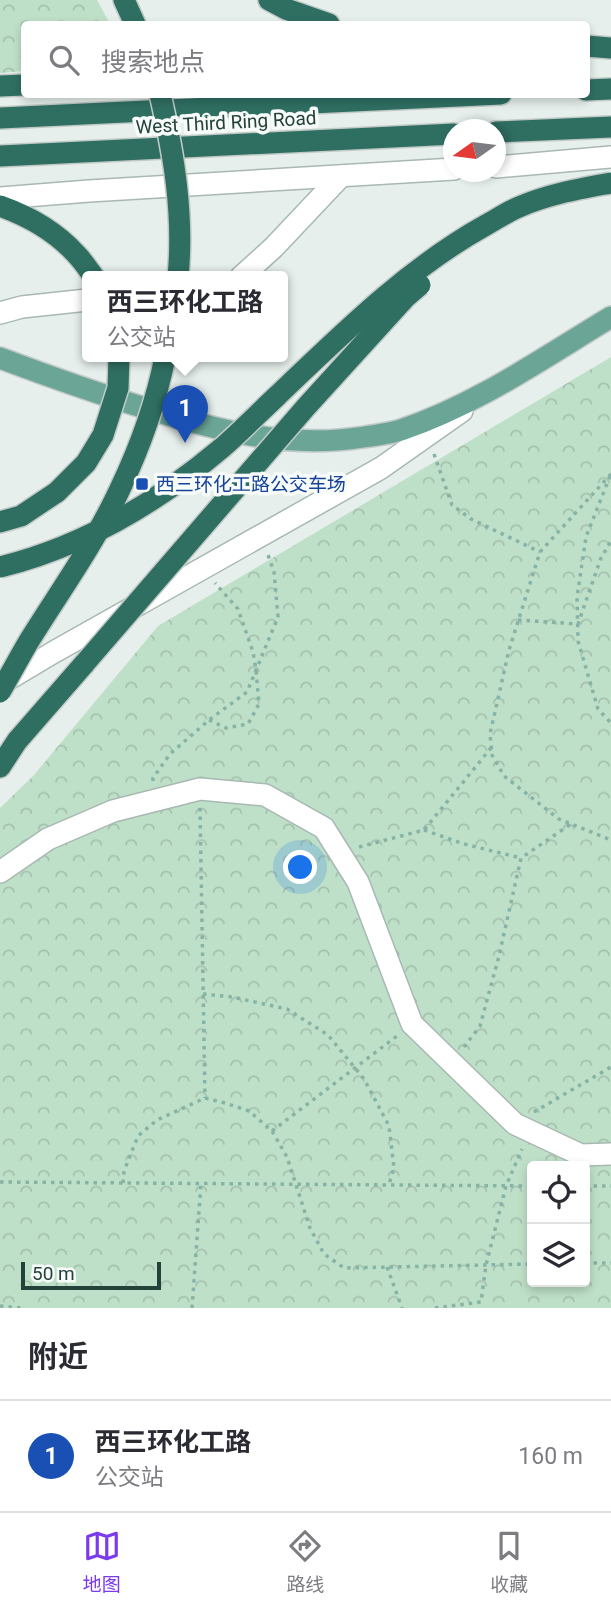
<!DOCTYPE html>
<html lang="zh">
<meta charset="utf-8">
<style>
:root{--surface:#fff;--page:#f2f2f3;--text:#2b2b33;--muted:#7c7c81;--line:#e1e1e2;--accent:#7c3aed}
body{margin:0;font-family:Roboto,"Noto Sans SC",sans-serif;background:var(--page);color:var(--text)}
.controls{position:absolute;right:21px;bottom:21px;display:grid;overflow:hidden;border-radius:7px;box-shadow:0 4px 10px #0003}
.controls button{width:63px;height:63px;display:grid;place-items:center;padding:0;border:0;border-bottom:2px solid var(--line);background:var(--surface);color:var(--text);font:35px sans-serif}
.compass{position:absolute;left:443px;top:119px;width:63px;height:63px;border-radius:50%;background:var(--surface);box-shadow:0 4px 10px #0003;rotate:256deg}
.scale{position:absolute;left:21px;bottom:18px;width:140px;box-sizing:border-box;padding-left:7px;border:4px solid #24423a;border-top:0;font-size:19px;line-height:24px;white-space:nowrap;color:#24423a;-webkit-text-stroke:5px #f7fbf9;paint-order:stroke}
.you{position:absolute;left:301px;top:868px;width:24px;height:24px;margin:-18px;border:5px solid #fff;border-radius:50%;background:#1a73e8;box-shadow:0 0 0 10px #1a73e833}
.badge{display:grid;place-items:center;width:46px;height:46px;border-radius:50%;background:var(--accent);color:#fff;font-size:23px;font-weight:700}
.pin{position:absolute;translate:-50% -58px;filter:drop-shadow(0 2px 4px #0008)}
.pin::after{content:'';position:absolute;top:37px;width:24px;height:21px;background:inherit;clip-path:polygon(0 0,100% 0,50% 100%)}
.popup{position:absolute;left:82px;top:271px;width:206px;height:91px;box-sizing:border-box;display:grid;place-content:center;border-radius:7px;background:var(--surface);filter:drop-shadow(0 2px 5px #0005);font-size:23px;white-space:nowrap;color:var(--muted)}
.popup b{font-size:26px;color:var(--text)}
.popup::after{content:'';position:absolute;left:50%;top:100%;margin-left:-14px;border:14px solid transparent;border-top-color:var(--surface)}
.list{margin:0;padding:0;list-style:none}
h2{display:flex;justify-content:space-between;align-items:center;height:91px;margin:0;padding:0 28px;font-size:30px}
h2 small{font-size:23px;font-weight:400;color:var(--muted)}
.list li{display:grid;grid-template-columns:46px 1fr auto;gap:21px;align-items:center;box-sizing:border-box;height:112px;padding:0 28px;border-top:2px solid var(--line)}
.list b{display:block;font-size:26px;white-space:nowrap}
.list p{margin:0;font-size:23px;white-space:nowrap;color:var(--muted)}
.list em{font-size:23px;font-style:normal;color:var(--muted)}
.icon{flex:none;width:38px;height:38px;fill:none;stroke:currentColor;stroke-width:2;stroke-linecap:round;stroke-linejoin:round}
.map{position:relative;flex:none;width:611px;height:1308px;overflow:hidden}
.search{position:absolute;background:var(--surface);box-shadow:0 4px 10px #0003;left:21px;right:21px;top:21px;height:77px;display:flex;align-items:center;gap:18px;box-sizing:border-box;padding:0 24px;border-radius:7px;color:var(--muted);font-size:26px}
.sheet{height:203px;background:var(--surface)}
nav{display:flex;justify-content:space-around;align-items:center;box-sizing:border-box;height:98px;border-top:2px solid var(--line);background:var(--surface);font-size:19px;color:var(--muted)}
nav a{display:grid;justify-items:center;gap:4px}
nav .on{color:var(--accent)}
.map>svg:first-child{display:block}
.park{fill:url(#park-crowns);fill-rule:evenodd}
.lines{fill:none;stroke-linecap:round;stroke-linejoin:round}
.minor-casing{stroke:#a8b8b2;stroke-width:24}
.major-casing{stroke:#c2cac8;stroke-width:24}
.highway-casing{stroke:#c2cac8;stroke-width:24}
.path{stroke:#86b3a5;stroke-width:3.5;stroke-dasharray:3.5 5;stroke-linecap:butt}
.minor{stroke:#fff;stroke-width:21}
.major{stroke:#6aa596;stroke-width:21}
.highway{stroke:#2f6f62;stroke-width:21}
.highway-bridge-casing{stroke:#c2cac8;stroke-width:24;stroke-linecap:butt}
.highway-bridge{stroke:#2f6f62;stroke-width:21}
.transit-dot{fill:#1a4fb4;stroke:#f7fbf9;stroke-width:2.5}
.labels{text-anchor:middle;stroke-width:7;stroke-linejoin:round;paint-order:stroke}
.street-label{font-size:19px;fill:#24423a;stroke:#f7fbf9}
.transit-label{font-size:19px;fill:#164399;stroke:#f7fbf9;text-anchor:start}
</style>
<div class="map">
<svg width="611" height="1308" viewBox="0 0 611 1308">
<defs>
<pattern id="park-crowns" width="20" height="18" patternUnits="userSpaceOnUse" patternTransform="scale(1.75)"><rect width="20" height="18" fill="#bfe0c8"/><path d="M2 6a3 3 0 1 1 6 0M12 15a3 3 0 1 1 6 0" fill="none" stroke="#a4c1ad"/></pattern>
</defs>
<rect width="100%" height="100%" fill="#e6efeb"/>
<!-- park -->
<g class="park">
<polygon points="0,0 97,0 110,24 24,24 24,71 0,73"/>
<path d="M611,357v951h-611v-500l34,-33 124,-149zM532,1166h53v116h-53z"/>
</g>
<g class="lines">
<defs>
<g id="minor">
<polyline points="496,167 611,157"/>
<polyline points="0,198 89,191 454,169"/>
<polyline points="241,277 274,247 341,176"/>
<polyline points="0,313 22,307 87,300"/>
<polyline points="2,683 54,652 381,468 462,411"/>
<polyline points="0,872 48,839 113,811 200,789 265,795 324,828 358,882 412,1024 515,1124 581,1155 611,1154"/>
</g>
<path id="major" d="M0,358c48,18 96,35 145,50 74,23 142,41 219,29 12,-2 25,-3 37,-7 75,-25 142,-72 210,-113"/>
<g id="highway">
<polyline points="124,0 135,24"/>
<polyline points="269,0 286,9 329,24"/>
<polyline points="586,46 611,48"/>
<polyline points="0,86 24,85"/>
<polyline points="586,90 611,89"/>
<polyline points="0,118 501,94"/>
<polyline points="496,132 611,127"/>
<polyline points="0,156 454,134"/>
<path d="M0,206c28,10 56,26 76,48 7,7 12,15 18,23"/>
<polyline points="0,522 21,516 57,492"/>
<polyline points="0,767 17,741 85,663"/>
</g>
</defs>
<!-- minor casing -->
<use href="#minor" class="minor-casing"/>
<!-- major casing -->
<use href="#major" class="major-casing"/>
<!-- highway casing -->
<use href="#highway" class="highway-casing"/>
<!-- path -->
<g class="path">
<polyline points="434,454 452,505 471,519 540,552"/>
<polyline points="611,474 540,552 509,650 490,734 492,755 504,776 559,819 611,840"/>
<polyline points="610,476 586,537 577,597 578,641 598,709 611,723"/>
<polyline points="518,620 578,624 601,558 611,541"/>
<polyline points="209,720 226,728 248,724 259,704 256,670 253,652 238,609 215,583"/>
<polyline points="153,781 153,778 170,754 209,720 247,692 278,617 274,572 267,552"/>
<polyline points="200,808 205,1098"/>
<polyline points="424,830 464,844 521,858"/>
<polyline points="359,847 424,830 491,748"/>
<polyline points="203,994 232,997 287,1009 328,1035 364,1079 389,1126 394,1168 389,1184"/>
<polyline points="464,1047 480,1026 499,956 521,858 571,824"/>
<polyline points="534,1112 611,1067"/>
<polyline points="272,1131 397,1036"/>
<polyline points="0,1182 532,1186"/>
<polyline points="123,1183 124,1171 138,1136 157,1120 205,1098 225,1103 249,1111 272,1131 287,1157 310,1228 324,1254 344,1268 532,1264"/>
<polyline points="585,1186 611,1186"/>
<polyline points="585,1263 611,1263"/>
<polyline points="387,1267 402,1308"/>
<polyline points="0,1306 21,1308"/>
<polyline points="192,1308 201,1183"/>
<polyline points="435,1308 481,1302 486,1265 506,1186 522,1149"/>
</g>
<!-- minor -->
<use href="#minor" class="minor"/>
<!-- major -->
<use href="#major" class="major"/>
<!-- highway -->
<use href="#highway" class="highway"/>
<defs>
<g id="highway-bridge">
<path d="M160,94c14,61 24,121 18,183"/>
<polyline points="57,492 86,463 103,435 118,388 119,357"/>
<path d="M0,567c82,-20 158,-65 223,-120 18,-16 36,-34 54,-51 65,-62 130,-127 209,-171 11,-6 21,-13 33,-18 30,-13 60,-18 92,-24"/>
<polyline points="85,663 306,407 406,297 420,285"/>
<path d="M0,692c10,-17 19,-34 29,-51 31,-50 66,-98 91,-152 20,-42 36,-86 45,-132"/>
</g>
</defs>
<!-- highway-bridge casing -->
<use href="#highway-bridge" class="highway-bridge-casing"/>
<!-- highway-bridge -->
<use href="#highway-bridge" class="highway-bridge"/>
</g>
<!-- markers -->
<rect class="transit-dot" x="135" y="477" width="14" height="14" rx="3.5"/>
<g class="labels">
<!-- street labels -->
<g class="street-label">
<text transform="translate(226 122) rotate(-3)" y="7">West Third Ring Road</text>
</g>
<!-- transit labels -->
<g class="transit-label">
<text x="156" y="491">西三环化工路公交车场</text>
</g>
</g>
</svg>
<div class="controls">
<button><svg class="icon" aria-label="locate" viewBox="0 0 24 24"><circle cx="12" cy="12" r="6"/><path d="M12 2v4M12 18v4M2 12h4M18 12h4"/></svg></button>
<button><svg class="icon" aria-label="layers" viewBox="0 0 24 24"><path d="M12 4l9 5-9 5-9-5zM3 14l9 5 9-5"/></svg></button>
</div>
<svg class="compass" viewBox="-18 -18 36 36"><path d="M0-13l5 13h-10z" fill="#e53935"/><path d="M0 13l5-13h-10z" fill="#7c7c81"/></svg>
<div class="scale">50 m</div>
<div class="you"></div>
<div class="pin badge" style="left:185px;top:443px;background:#1a4fb4">1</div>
<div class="popup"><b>西三环化工路</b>公交站</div>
<div class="search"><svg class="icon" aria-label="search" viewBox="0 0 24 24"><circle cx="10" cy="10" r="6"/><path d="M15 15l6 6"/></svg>搜索地点</div>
</div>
<section class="sheet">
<h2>附近<small></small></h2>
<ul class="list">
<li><span class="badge" style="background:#1a4fb4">1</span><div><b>西三环化工路</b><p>公交站</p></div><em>160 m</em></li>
</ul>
</section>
<nav>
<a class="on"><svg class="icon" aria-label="map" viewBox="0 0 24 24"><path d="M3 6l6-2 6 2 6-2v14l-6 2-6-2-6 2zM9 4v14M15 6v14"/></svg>地图</a>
<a><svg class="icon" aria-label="directions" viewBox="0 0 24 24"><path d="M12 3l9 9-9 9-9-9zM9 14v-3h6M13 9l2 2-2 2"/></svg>路线</a>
<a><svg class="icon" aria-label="saved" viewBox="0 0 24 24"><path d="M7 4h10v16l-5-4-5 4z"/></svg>收藏</a>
</nav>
